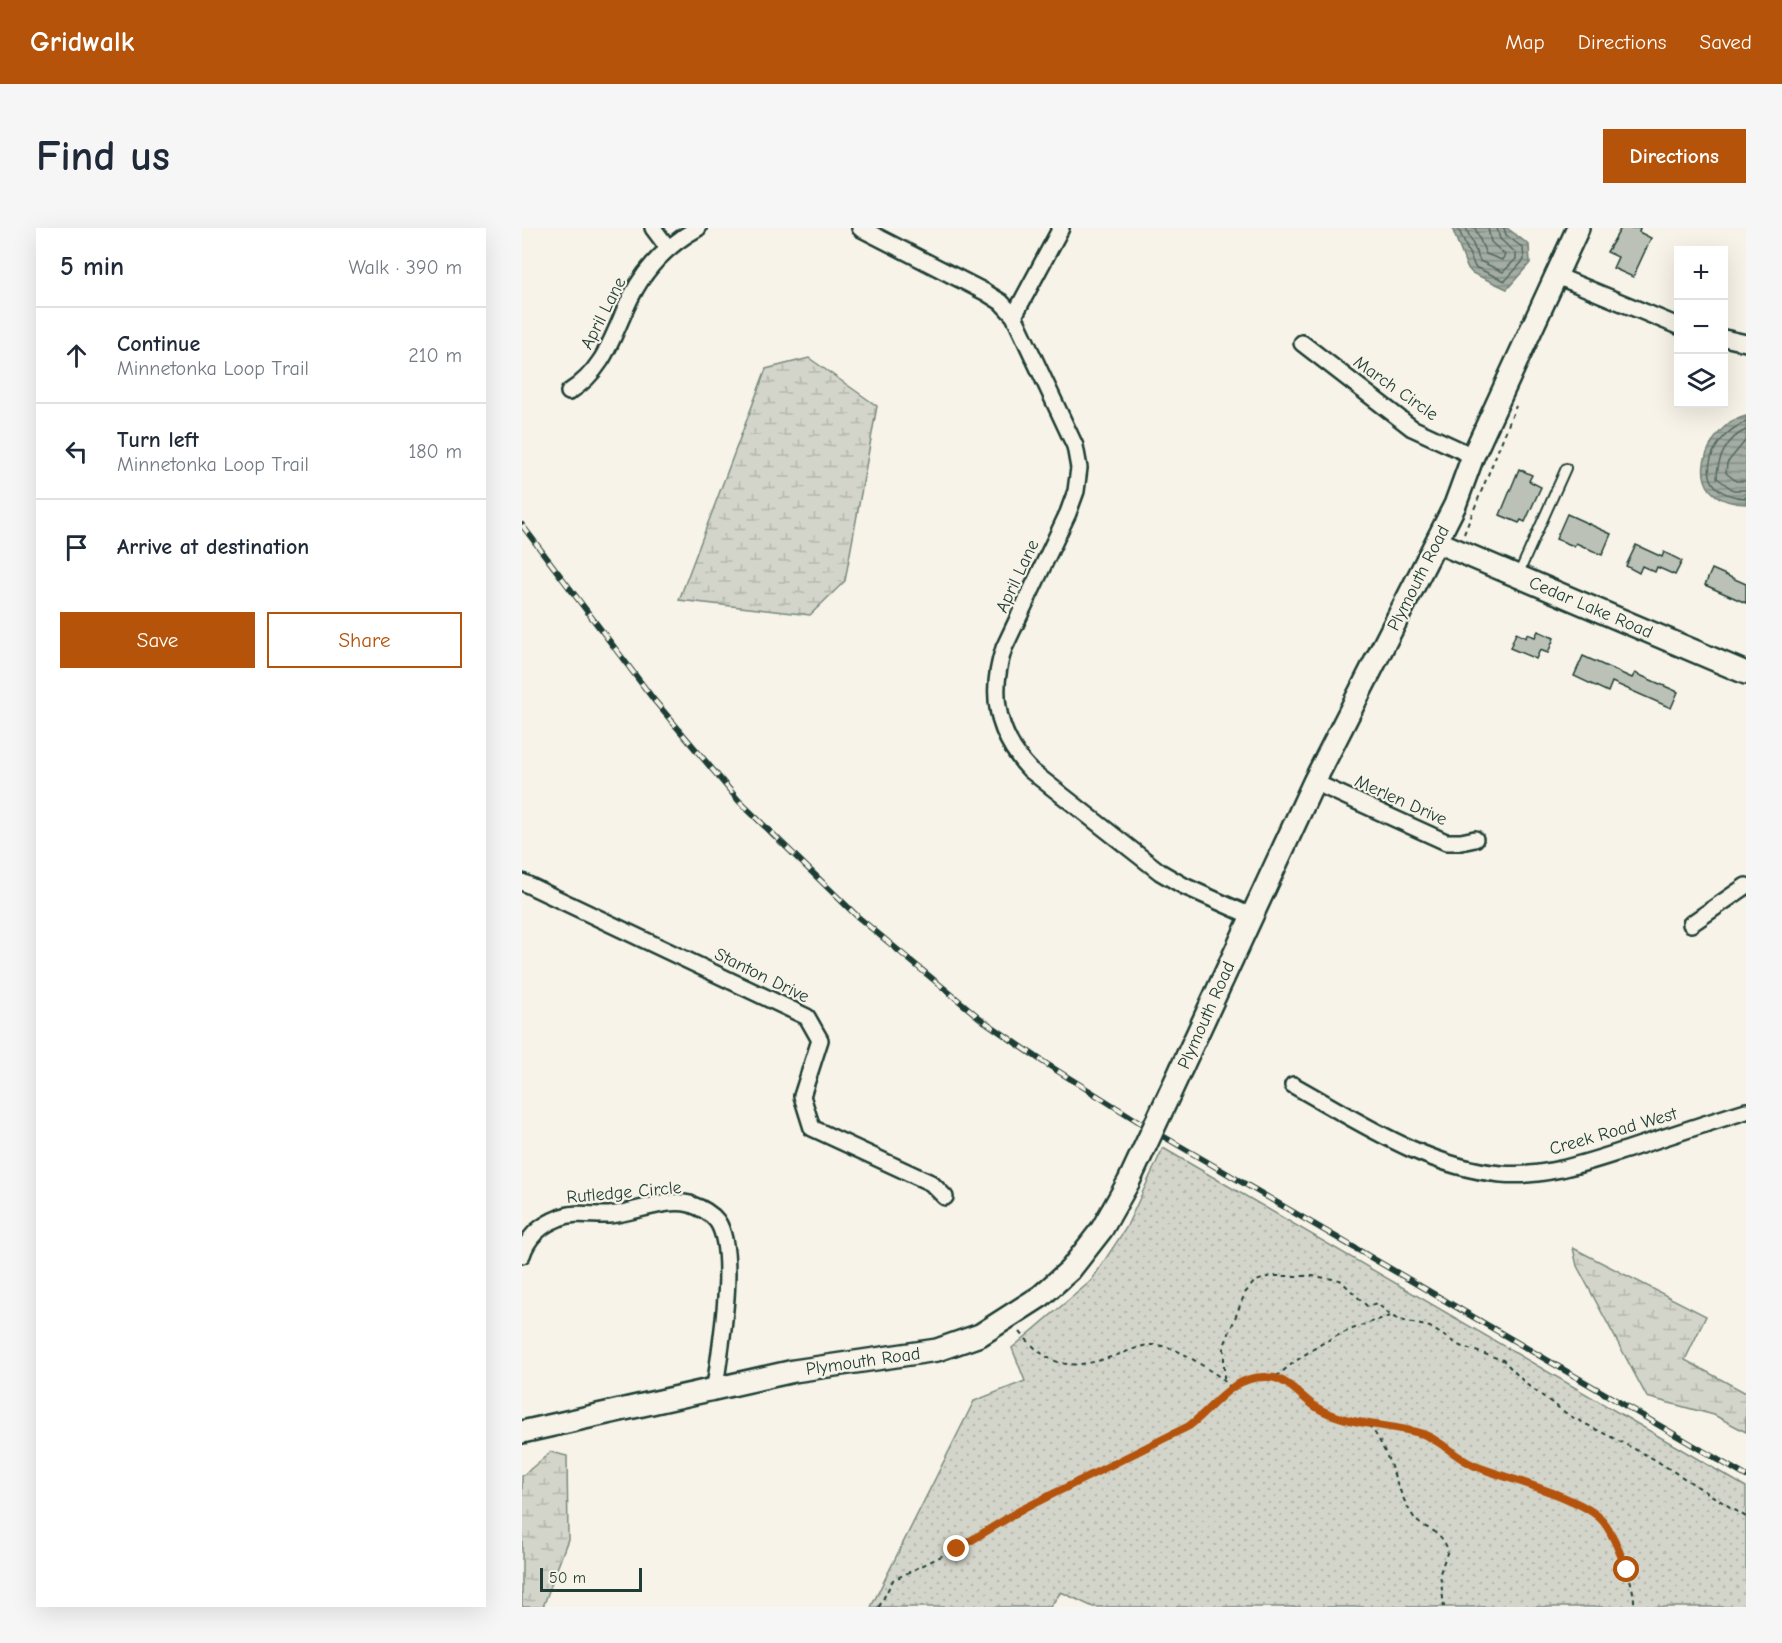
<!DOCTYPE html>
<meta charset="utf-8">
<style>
:root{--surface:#fff;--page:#f6f6f7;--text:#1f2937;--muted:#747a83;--line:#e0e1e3;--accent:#b45309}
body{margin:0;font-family:"Comic Neue",sans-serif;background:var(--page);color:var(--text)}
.controls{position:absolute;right:18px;top:18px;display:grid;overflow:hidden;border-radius:0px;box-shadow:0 6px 24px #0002}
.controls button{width:54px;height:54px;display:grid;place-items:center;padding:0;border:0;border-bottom:2px solid var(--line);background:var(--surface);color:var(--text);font:30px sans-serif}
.scale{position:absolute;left:18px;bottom:15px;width:102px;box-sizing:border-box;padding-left:6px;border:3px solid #1f3d34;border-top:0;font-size:16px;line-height:21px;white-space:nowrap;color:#1f3d34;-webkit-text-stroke:4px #f7f3e8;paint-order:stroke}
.stop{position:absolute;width:18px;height:18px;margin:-14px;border:4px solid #b45309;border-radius:50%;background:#fff}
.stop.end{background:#b45309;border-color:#fff;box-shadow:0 2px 6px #0008}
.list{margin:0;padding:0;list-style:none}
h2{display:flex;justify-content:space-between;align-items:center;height:78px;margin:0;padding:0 24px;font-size:26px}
h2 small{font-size:20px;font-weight:400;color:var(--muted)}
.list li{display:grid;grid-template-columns:39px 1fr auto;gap:18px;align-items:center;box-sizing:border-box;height:96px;padding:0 24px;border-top:2px solid var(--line)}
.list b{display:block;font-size:22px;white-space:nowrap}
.list p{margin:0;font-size:20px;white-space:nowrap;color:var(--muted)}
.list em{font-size:20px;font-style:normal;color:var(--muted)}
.actions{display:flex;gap:12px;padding:18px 24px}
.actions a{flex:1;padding:14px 0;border:2px solid var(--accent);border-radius:0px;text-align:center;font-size:21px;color:var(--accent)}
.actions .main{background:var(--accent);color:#fff}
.icon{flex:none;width:33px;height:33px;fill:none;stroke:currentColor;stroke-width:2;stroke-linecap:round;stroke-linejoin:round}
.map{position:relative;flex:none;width:1224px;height:1379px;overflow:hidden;border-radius:0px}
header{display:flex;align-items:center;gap:36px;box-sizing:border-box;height:84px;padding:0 30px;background:var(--accent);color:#fff}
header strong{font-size:28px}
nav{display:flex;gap:33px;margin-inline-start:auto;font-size:21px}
.intro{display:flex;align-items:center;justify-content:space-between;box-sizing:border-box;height:144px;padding:0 36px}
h1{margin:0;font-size:42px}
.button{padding:15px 27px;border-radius:0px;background:var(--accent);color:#fff;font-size:21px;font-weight:700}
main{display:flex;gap:36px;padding:0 36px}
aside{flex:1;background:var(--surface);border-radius:0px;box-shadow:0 6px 24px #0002}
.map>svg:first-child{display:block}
.wetland{fill:url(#wetland-marsh);stroke:#79897f;stroke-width:1.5}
.park{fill:url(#park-dots);stroke:#79897f;stroke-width:1.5}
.water{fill:url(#water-rules);stroke:#6f8077;stroke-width:1.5}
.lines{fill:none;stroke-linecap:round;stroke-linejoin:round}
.shore{stroke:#546a60;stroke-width:1.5}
.building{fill:#bbc1b6;stroke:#1f3d34;stroke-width:1.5}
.lane-casing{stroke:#1f3d34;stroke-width:12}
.street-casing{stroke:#1f3d34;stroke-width:20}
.secondary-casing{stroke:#1f3d34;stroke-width:26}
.path{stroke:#1f3d34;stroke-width:2;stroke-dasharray:4.5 4.5;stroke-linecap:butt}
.lane{stroke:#f7f3e8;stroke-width:8}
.street{stroke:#f7f3e8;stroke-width:15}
.secondary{stroke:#f7f3e8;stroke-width:21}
.rail-casing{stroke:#1f3d34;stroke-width:6}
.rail{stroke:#f7f3e8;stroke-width:4;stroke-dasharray:11;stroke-linecap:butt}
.secondary-bridge-casing{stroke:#1f3d34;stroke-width:26;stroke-linecap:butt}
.secondary-bridge{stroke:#f7f3e8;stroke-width:21}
.route{stroke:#b45309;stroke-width:8}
.labels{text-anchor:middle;stroke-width:4.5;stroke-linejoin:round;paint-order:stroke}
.street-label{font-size:18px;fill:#1f3d34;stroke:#f7f3e8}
</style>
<header>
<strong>Gridwalk</strong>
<nav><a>Map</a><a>Directions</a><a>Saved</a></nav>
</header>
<div class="intro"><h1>Find us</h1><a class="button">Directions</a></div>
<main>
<aside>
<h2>5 min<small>Walk · 390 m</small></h2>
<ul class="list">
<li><svg class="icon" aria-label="ahead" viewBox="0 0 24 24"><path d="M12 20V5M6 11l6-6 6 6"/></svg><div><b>Continue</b><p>Minnetonka Loop Trail</p></div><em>210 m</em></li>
<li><svg class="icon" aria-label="left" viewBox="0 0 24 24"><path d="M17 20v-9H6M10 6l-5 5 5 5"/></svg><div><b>Turn left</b><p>Minnetonka Loop Trail</p></div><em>180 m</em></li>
<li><svg class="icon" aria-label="arrive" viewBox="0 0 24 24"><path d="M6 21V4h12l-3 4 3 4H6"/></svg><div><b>Arrive at destination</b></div></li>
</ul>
<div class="actions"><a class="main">Save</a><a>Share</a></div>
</aside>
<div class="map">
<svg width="1224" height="1379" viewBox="0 0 1224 1379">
<defs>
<pattern id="wetland-marsh" width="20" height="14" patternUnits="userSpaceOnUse" patternTransform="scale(1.5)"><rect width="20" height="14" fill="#d3d5ca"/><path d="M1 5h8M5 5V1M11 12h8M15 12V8" fill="none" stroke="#b5b8ae"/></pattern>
<pattern id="park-dots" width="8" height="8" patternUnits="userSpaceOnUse" patternTransform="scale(1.5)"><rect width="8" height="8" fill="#d3d5ca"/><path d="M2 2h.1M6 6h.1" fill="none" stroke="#b5b8ae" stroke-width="1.8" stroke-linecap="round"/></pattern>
<pattern id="water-rules" width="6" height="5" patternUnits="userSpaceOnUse" patternTransform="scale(1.5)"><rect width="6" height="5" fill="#a4ada3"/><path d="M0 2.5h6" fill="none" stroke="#858e86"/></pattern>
</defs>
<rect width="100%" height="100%" fill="#f7f3e8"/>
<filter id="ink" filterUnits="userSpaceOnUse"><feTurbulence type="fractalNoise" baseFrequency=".0167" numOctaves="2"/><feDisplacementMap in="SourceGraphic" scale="12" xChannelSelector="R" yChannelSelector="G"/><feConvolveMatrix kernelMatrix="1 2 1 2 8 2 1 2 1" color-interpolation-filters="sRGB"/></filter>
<g filter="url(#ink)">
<!-- wetland -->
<g class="wetland">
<polygon points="287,130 355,178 323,353 288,387 157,372 244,141"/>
<polygon points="1051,1020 1184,1088 1163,1132 1224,1165 1224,1204 1192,1187 1125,1169 1055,1038"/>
<polygon points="29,1224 45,1228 46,1311 21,1379 0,1379 0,1248"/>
</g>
<!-- park -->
<polygon class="park" points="641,920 1224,1259 1224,1379 571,1379 539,1364 528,1379 349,1379 452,1173 503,1153 490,1120 569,1053 604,1000"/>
<!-- water -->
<g class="water">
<polygon points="930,0 985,0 1007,17 1008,35 985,61 950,45 945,39"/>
<path d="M1224,188v88c-55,-1 -52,-52 -17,-81 4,-4 12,-5 17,-7z"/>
</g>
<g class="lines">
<!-- shore -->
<g class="shore">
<polyline points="936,0 953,39 983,53 1002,32 1001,20 984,7 982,0"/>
<polyline points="944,0 958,33 981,44 994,31 994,25 978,11 975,0"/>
<polyline points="953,0 964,26 980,32 983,27 969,14 966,0"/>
<path d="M1224,194c-39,15 -58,73 0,76"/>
<path d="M1224,202c-19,8 -29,29 -29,48l16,12h13"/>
<polyline points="1224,212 1205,235 1204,245 1214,253 1224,253"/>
</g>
</g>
<!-- building -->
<g class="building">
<polygon points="1099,0 1118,0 1117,4 1129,10 1111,49 1091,40 1096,29 1085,24"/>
<polygon points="997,241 1010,247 1007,253 1019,259 1003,294 999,292 997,295 978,287"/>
<polygon points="1045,286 1089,306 1080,327 1054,315 1052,318 1034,311"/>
<polygon points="1114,317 1140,329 1142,324 1160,333 1153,347 1135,339 1133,344 1120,338 1117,345 1104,338"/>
<polygon points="1190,341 1224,356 1224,375 1183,357"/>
<polygon points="1016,403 1032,410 1026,425 1018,422 1014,431 988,420 994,405 1004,410 1005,406 1013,409"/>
<polygon points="1061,428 1110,450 1113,445 1156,464 1149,480 1090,454 1086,464 1052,448"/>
</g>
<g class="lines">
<defs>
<polyline id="lane" points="996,347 1044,240"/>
<g id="street">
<polyline points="131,0 146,20"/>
<path d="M338,0l125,64 16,10 13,14 61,130 4,22 -3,23 -8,22 -64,135c-15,46 -7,87 26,122l130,102 24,14 67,30"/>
<polyline points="1035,48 1156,98"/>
<polyline points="492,88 539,0"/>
<polyline points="1202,110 1224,115"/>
<polyline points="780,115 890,200 951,228"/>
<path d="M47,164c37,-23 44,-59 62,-95 15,-30 38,-53 67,-69"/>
<polyline points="792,554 924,614 939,614 953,611"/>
<polyline points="0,654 285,789 298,812 280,868 290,900 409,955 423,969"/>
<polyline points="1169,696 1224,658"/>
<path d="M771,857c65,36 132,82 208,89 43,4 87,-12 128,-25 39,-13 78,-26 117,-38"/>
<path d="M0,1027c6,-19 19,-30 37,-37 16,-7 34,-2 50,-3 25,-2 56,-17 81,-11 9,3 21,9 27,17 21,30 3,129 -2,166"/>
</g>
<g id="secondary">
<polyline points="915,314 1224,445"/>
<polyline points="660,839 792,554 933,277 951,228 1056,0"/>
<polyline points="0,1204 272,1143 415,1122 458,1107 519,1068 548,1042 580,1001 607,953"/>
</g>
</defs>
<!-- lane casing -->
<use href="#lane" class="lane-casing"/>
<!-- street casing -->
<use href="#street" class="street-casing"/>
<!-- secondary casing -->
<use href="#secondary" class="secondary-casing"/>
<!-- path -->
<g class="path">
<polyline points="942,306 994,178"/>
<path d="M498,1104c32,39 54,38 100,22 12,-4 23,-10 35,-9 16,1 30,9 42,17 12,8 24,14 33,25 13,-6 29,-13 44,-10 18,5 31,26 49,33 32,15 68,13 101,25 18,6 30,21 46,29 38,18 99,27 130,55 16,14 36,67 34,88"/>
<path d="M754,1149c36,-31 68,-48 115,-61"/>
<polyline points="702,1151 702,1118 723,1065 732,1054 748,1048 790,1048 818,1052 845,1078 855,1075 869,1088 878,1092 908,1099 938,1118 981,1132 1004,1156 1048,1188 1130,1230 1224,1289"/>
<path d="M847,1197c22,27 25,62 44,91 10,16 25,8 35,34l-8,23 4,34"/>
<polyline points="357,1379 371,1352 434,1321 499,1283 667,1198 681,1188 708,1159"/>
</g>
<!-- lane -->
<use href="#lane" class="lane"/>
<!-- street -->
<use href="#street" class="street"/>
<!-- secondary -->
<use href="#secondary" class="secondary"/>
<defs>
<polyline id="rail" points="0,297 132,472 217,573 336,689 459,791 523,835 627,900 1224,1248"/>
</defs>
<!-- rail casing -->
<use href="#rail" class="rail-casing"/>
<!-- rail -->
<use href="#rail" class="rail"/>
<defs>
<polyline id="secondary-bridge" points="607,953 660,839"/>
</defs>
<!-- secondary-bridge casing -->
<use href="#secondary-bridge" class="secondary-bridge-casing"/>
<!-- secondary-bridge -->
<use href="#secondary-bridge" class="secondary-bridge"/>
</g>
</g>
<g class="lines" filter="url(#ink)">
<!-- route -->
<path class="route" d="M435,1321l64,-39 168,-84c26,-19 41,-50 78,-49 22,0 36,24 54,33 32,16 69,14 102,24 19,7 32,23 50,31 32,14 108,31 130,56 11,13 17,34 24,49"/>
</g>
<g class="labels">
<!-- street labels -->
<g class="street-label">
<text transform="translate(81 85) rotate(-63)" y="6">April Lane</text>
<text transform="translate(874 160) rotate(35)" y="6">March Circle</text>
<text transform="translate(495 348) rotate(-65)" y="6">April Lane</text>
<text transform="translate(896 350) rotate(-63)" y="6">Plymouth Road</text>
<text transform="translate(1069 379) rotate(23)" y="6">Cedar Lake Road</text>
<text transform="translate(879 572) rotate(24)" y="6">Merlen Drive</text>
<text transform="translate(240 747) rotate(26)" y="6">Stanton Drive</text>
<text transform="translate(684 787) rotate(-66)" y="6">Plymouth Road</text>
<text transform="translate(1091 903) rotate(-16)" y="6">Creek Road West</text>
<text transform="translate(102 964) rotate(-5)" y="6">Rutledge Circle</text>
<text transform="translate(341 1133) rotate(-8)" y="6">Plymouth Road</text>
</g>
</g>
</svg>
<div class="controls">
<button>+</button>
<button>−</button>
<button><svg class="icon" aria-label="layers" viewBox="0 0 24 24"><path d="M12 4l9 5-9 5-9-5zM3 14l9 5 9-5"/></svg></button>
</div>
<div class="scale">50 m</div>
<div class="stop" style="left:1105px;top:1342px"></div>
<div class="stop end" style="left:435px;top:1321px"></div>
</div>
</main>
